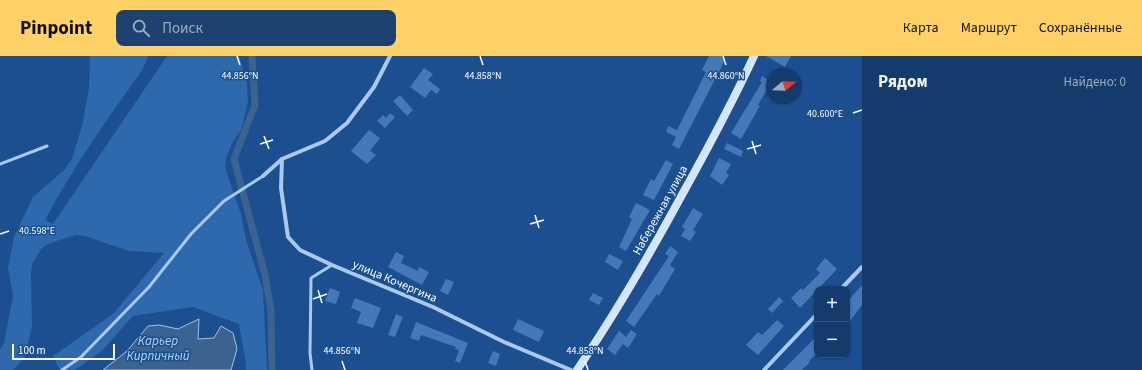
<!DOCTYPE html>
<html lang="ru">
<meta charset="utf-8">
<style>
:root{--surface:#143b6b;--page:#1d4271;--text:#f1f3f6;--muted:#9dadc1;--line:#33557e;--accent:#ffd166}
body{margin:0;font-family:"Source Sans 3",sans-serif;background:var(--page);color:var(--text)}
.controls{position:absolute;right:12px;bottom:12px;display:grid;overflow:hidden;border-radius:8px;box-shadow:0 1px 3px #0004}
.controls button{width:36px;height:36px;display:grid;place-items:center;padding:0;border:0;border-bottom:1px solid var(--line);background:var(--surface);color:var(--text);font:20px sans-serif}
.compass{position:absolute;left:766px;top:12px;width:36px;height:36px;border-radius:50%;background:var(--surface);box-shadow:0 1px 3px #0004;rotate:71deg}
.scale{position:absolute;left:12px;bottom:10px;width:103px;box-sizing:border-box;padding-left:4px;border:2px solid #fff;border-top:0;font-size:11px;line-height:14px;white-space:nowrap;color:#fff;-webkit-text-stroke:3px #1b4f8f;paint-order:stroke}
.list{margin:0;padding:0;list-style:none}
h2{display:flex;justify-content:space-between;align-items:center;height:52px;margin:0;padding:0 16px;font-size:17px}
h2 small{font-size:13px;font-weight:400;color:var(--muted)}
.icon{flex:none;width:22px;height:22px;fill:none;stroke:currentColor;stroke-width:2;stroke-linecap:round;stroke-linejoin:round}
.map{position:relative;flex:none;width:862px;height:314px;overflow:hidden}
header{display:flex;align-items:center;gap:24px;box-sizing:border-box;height:56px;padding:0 20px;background:var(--accent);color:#111}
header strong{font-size:19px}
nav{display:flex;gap:22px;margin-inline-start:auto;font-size:14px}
.search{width:280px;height:36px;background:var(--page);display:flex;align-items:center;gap:10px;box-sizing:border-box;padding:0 14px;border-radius:8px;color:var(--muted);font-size:15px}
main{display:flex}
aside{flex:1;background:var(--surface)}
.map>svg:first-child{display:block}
.green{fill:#2e69ad}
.water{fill:#3c6290;stroke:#9cc4f0}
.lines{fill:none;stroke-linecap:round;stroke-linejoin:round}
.canal{stroke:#3c6290;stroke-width:7}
.building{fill:#4478b7}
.lane{stroke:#a9c9ee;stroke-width:3}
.street{stroke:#a9c9ee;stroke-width:4}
.secondary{stroke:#d6e6fa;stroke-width:8}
.ticks{fill:none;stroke:#fff;stroke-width:1.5}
.labels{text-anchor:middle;stroke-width:3;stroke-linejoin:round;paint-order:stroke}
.street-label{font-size:12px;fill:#fff;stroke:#1b4f8f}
.water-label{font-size:13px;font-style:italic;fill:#b5d3f5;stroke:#1b4f8f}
.ticks-label{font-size:10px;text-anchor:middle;fill:#fff;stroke:#1b4f8f;stroke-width:3;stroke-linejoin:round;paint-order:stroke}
</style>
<header>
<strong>Pinpoint</strong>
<div class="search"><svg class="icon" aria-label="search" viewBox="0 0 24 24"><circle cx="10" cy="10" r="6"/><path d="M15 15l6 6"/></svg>Поиск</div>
<nav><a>Карта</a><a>Маршрут</a><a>Сохранённые</a></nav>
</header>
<main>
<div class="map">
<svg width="862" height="314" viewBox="0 0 862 314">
<rect width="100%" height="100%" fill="#1b4f8f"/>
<!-- green -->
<path class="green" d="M90,0h58l-5,13c-35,49 -70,98 -98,151l8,4 114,-168h72l8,28 1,18 -7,28 -10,15 -6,17 1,9 15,43 5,26 17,50 4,80h-21v-6l-7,-40 -46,-17 -60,9 -31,35 -27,19h-15l-7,-14 60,-42 51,-61 -35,-2 -44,-15 -9,-1 -26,8 -8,5 -10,16 -1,9 1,54 -8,31 -11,12h-13v-20l4,-7 9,-47 -5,-28 6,-31 19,-40 31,-27 8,-11 10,-33 7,-38z"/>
<!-- water -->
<polygon class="water" points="199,263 198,283 214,282 221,270 233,277 237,293 231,314 103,314 127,295 148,270 159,269 178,273"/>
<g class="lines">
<!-- canal -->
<polyline class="canal" points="252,0 255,49 234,103 265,219 271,255 272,314"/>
</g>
<!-- building -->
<g class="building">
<polygon points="709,0 722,0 722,2 725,4 679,93 672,89 676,81 666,76 668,70 677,74 706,16 702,14"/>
<polygon points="766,0 791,0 785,11"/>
<polygon points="424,12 433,18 428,24 440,33 437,38 431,34 425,42 410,31"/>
<polygon points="762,20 772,26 772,32 769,30 758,49 760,50 741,83 731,77 762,26 760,25"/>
<polygon points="400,39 413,54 407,60 393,45"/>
<polygon points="390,57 395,61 385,72 377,65 383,59 386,62"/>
<polygon points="369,74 380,82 370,95 376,99 367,108 351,95"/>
<polygon points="727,87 743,95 741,101 724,93"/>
<polygon points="719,102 731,108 726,117 729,119 722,129 710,120"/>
<polygon points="666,104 673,108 654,144 643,139 651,123 654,125"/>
<polygon points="636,147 650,154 626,195 619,191 632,163 629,161"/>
<polygon points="693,152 703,158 693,174 696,176 690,185 681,180 685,173 682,171"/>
<polygon points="670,190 678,196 670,209 675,213 659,240 657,238 634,271 626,265 669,200 665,198"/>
<polygon points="396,196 404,200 401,207 418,215 419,211 429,216 422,229 388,211"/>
<polygon points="609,198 623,205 618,214 605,206"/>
<polygon points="825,202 837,213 800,252 791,242 801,232 803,234 820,217 816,213"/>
<polygon points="446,223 454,226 448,239 440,235"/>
<polygon points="862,229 862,249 847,269 847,246"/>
<polygon points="330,232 340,236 336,248 325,245"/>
<polygon points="593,237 603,242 599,249 589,244"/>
<polygon points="779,241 783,245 772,257 768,253"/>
<polygon points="355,242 381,252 373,272 357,267 361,256 351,252"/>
<polygon points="396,258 403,261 395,281 388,279"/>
<polygon points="518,263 544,275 539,286 513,274"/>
<polygon points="777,264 784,270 758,299 746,289 758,276 762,279"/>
<polygon points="416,266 468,287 460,307 455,305 459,294 455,293 456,291 421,279 419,285 410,282"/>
<polygon points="631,274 637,278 628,292 623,288 615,299 607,293 619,275 626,281"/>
<polygon points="817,280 817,297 809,305 810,306 802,314 783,314"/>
<polygon points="493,295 500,298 496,310 488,307"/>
</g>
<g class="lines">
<!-- lane -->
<g class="lane">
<polyline points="0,108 47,90"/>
<polyline points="62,314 81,301 149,231 191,178 224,145 263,120"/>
<polyline points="312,314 310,297 311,222 332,209"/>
</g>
<!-- street -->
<g class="street">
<polyline points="282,103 281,132 288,181 300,194 332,209 433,251 504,286 571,314"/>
<polyline points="263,120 282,103 325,85 347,67 374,31 390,0"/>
<polyline points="841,233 862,211"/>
<polyline points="764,314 817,258"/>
</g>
<!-- secondary -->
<path class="secondary" d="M577,314c39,-57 73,-116 106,-177 25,-45 49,-90 71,-137"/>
</g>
<!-- ticks -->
<path class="ticks" d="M237,0l3,9M480,0l3,9M723,0l3,9M853,57l9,-3M264,80l5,13M752,85l4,13M260,88l13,-4M747,93l14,-4M535,159l4,13M530,168l14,-4M0,178l9,-3M318,234l4,13M313,243l14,-5M342,305l3,9M585,305l3,9"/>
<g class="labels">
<!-- street labels -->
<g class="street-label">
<text transform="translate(660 154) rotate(-61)" y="4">Набережная улица</text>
<text transform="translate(395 225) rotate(23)" y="4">улица Кочергина</text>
</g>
<!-- water labels -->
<g class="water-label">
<text x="158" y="289">Карьер<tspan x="158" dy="15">Кирпичный</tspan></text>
</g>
</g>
<g class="ticks-label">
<text x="240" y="23">44.856°N</text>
<text x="483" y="23">44.858°N</text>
<text x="726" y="23">44.860°N</text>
<text x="825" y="61">40.600°E</text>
<text x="37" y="178">40.598°E</text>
<text x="342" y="298">44.856°N</text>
<text x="585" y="298">44.858°N</text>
</g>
</svg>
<div class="controls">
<button>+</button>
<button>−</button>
</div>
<svg class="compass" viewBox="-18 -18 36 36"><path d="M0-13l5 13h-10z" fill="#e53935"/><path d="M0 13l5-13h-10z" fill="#9dadc1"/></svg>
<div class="scale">100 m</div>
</div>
<aside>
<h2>Рядом<small>Найдено: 0</small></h2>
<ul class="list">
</ul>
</aside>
</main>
